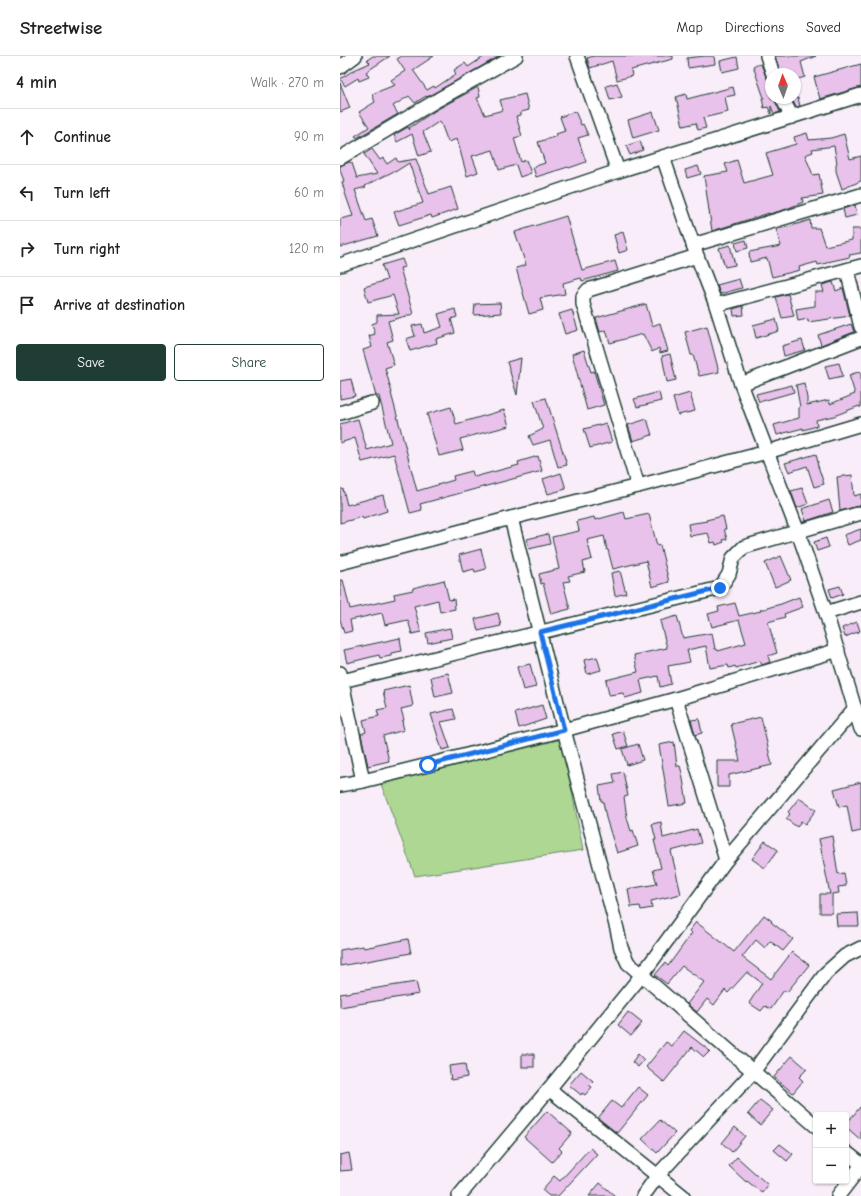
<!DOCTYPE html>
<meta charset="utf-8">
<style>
:root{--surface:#fff;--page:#f2f2f2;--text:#202124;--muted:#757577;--line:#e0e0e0;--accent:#1f3d34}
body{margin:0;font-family:"Comic Neue",sans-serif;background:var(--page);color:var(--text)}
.controls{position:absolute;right:12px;bottom:12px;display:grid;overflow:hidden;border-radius:4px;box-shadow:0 1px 3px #0004}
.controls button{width:36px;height:36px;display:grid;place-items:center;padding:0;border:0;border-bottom:1px solid var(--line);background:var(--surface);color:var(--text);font:20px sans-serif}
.compass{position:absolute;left:425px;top:12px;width:36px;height:36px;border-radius:50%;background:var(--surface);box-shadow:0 1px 3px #0004;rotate:358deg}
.stop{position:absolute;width:12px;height:12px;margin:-9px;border:3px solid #1a73e8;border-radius:50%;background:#fff}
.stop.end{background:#1a73e8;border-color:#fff;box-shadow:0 1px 4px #0008}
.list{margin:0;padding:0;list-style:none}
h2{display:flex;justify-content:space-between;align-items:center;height:52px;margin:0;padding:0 16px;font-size:17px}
h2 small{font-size:13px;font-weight:400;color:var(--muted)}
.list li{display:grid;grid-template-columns:26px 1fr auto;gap:12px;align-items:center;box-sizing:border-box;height:56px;padding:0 16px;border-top:1px solid var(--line)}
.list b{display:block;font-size:15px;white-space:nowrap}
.list em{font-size:13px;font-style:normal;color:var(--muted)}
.actions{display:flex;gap:8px;padding:12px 16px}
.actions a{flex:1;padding:9px 0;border:1px solid var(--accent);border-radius:4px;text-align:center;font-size:14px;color:var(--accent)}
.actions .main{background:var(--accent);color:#fff}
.icon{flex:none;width:22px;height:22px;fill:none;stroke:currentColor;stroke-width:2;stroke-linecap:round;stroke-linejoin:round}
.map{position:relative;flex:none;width:521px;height:1140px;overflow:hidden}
header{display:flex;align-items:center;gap:24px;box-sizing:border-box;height:56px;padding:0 20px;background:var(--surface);border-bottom:1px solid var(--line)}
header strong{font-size:19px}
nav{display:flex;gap:22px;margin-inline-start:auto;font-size:14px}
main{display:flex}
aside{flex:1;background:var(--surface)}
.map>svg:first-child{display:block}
.green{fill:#aed794;stroke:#668a64}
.building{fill:#e9c2eb;stroke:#1f3d34}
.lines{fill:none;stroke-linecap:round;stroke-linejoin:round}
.minor-casing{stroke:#1f3d34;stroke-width:16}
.minor{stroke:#fff;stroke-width:13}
.route{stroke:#1a73e8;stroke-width:5}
</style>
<header>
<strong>Streetwise</strong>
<nav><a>Map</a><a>Directions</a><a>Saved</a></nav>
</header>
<main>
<aside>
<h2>4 min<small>Walk · 270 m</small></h2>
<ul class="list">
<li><svg class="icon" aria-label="ahead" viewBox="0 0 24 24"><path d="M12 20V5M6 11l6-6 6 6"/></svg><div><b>Continue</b></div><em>90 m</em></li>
<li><svg class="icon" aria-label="left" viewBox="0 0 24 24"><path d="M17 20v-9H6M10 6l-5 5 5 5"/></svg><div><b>Turn left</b></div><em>60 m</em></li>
<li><svg class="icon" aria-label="right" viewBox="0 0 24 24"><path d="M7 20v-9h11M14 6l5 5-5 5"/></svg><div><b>Turn right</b></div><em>120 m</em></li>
<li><svg class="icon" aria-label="arrive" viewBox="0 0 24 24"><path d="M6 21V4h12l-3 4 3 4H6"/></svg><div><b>Arrive at destination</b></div></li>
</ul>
<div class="actions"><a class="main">Save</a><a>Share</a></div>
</aside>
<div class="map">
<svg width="521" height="1140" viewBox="0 0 521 1140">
<rect width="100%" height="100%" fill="#f8edf9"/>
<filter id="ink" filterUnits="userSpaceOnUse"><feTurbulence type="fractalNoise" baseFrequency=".025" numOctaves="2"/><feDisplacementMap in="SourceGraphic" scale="8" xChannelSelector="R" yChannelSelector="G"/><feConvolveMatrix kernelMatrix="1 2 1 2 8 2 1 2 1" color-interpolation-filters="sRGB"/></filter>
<g filter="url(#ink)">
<!-- green -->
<polygon class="green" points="222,683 243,794 75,820 41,728"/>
<!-- building -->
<g class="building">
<polygon points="33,0 50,0 26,16 29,21 19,25 18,22 5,30 0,23 14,14 30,7 27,4"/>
<polygon points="62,0 94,0 73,14 87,34 94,30 95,32 116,18 114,14 125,7 128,11 145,0 160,0 87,41 86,40 75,47 69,40 53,50 58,58 17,82 15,80 29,71 19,56 35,46 32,38 55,29 51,24 65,15 57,3"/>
<polygon points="254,0 333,0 333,3 291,14 292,20 277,24 272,5 250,12 247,2"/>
<polygon points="365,0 374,0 375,8 348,12 347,2"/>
<polygon points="435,0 476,0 461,6 465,21 455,24 455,18 441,18"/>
<polygon points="397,1 399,12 382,16 380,5"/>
<polygon points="421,8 426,21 431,26 431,42 434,42 440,56 434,58 431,50 431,58 428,51 424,52 422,42 424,42 413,10"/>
<polygon points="521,8 521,31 480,43 474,21"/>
<polygon points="0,27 10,52 0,56"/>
<polygon points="277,27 282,41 270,44 266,30"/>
<polygon points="138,31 140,41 137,42 145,59 163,54 160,44 185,38 189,54 181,56 181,59 176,60 182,80 174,82 181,106 186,104 191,117 180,121 176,109 159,114 153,94 132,100 138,116 127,120 117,83 108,86 100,65 83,76 91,96 79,100 72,78 57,86 54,79 68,71 70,74 69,72 96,54"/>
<polygon points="393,31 395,39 385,41 388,56 363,62 366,72 358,74 356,67 343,70 336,41 346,38 347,43"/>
<polygon points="451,42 458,42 460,50 456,51"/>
<polygon points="235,55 241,69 243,68 248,79 238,82 246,106 229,112 228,111 196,121 193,111 205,107 198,86 217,80 216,78 225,75 220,61"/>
<polygon points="313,56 319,74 293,82 288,64"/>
<polygon points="467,77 469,84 491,82 504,78 510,103 521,100 521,125 502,133 496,115 496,108 497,107 494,90 472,93 473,96 465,99 473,119 479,118 483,139 462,142 463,146 444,154 429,158 429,157 372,175 364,120 388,116 385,108 397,104 404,127 433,119 426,97 456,88 454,81"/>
<polygon points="300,85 303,94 290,99 286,90"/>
<polygon points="32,93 40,104 43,102 47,108 56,102 58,106 76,103 89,138 111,131 118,153 92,162 91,159 59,169 54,156 83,147 69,107 55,116 54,115 25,130 26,131 15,134 26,165 32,163 38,180 0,191 0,163 13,160 5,137 2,126 4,125 0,114 0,110 9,106 12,107 17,122 37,118 24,98"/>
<polygon points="358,110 361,118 347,122 345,114"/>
<polygon points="515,149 517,159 505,162 503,153"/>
<polygon points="226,160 242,214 275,205 278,215 242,225 241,222 223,227 225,238 200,242 203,254 189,258 176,212 186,209 175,176"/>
<polygon points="470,164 471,172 479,172 485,190 512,184 512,173 521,173 521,197 509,199 510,201 487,206 487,207 478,209 477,206 459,211 460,214 432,221 427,202 410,206 409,196 441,190 436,173 448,171"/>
<polygon points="283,176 288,194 279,197 274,179"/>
<polygon points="406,184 408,192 397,195 395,187"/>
<polygon points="390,189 395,209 385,211 379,192"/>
<polygon points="62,203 65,211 60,212 73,258 48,265 53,284 47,286 54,309 45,312 52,337 51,337 77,435 114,424 113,420 132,415 134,421 179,409 178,406 198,400 202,415 80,448 82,454 70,457 54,398 22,406 15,382 0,387 0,368 18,363 27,394 51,387 39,340 36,340 23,294 32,291 29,280 35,278 32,268 37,266 37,259 59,258 53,239 28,246 24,231 47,224 42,209"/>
<polygon points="399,223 402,232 380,238 377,229"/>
<polygon points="493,226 496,235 503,232 510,260 468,266 468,263 458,265 456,253 475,250 475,236 484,236 482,229"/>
<polygon points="448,238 454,260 442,262 436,241"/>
<polygon points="160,247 161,257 134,259 135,248"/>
<polygon points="306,248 312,270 320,267 328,295 320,297 319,292 312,296 303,278 270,287 266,274 260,276 256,262"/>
<polygon points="403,250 404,259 394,260 393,253"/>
<polygon points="115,253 117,261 111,263 115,277 96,283 97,287 70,295 66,283 75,280 72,270 82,268 84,277 102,271 98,258"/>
<polygon points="232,254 238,274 225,278 219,258"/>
<polygon points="436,263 439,275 416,282 413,269"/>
<polygon points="511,268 514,276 481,289 478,279"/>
<polygon points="367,270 379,316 359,320 353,299 351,299 345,276"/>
<polygon points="462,284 465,294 444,300 442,290"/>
<polygon points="244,294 251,316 254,315 264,349 247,354 232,298"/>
<polygon points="330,298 336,324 327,326 322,300"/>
<polygon points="181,302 177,339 167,306"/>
<polygon points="499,307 503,320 489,323 485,310"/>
<polygon points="518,316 519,317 521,316 521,351 519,351 519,350 494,360 476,364 477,370 463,374 463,372 437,379 434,369 459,362 459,351 460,351 456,329 464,327 467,342 467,349 489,344 490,348 515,338 509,319"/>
<polygon points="11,323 15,340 0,343 0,325"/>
<polygon points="452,329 454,336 419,346 416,338"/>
<polygon points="319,336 321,345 297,351 294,343"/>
<polygon points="350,337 355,355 338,359 333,342"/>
<polygon points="206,342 227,409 218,411 210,384 193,389 189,380 203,373 194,345"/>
<polygon points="111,351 116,368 164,354 169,370 120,383 123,394 99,400 87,358"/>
<polygon points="307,363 312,379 293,385 288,369"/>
<polygon points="266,367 272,386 250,392 244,373"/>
<polygon points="476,398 478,407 477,407 484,428 474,431 467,410 449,416 445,407"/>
<polygon points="221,417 226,433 208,438 203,423"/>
<polygon points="512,419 514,440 521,438 521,449 500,455 497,421"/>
<polygon points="462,432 468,448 457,452 451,435"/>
<polygon points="0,433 3,433 7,449 43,439 47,455 23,463 22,461 0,467"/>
<polygon points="489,444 493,456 466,465 462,453"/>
<polygon points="284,456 286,463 309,458 317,490 320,489 329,526 312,531 306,505 273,513 268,494 267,494 264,480 247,484 252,503 243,506 245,516 228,520 230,525 223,526 230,553 211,558 203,527 201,528 199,518 219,513 212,481 239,475 237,465 254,461 255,464"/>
<polygon points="383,460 386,473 384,473 387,483 383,484 384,486 376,489 375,486 371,487 368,477 350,480 348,468 367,465 366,464"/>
<polygon points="521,473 521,484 508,489 504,479"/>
<polygon points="208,478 210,488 189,493 187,483"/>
<polygon points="486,482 489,491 477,495 474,486"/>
<polygon points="141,493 146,513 135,516 134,513 123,516 119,499"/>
<polygon points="441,500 451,524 435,531 425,507"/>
<polygon points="280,515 286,537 275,540 271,517"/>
<polygon points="0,524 3,524 10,553 55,543 54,538 73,534 73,532 104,524 109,544 114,543 115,553 100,556 98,544 74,550 81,576 72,578 68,564 45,569 42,557 10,564 12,575 4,577 0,563"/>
<polygon points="500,530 503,538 492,542 489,533"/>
<polygon points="459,541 463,551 444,558 445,561 428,566 437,597 428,600 430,606 422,609 420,605 396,612 395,610 389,612 388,609 370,612 366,590 347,594 350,606 328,610 331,628 320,631 318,620 300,624 303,637 285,642 283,637 269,639 266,624 298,616 294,599 327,592 320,565 337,560 343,582 372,577 375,593 377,593 378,595 406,587 399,564 372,571 368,558 379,555 378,551 395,547 399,560 421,555 420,554 441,548"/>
<polygon points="158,557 161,570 138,575 135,563"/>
<polygon points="517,566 520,575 505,581 502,572"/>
<polygon points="110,572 112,582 88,587 86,577"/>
<polygon points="60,582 62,595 51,597 51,600 40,602 39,599 7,607 4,594"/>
<polygon points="257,601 261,614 247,618 244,604"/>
<polygon points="190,608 196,631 183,634 177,611"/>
<polygon points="108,617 113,637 95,641 91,621"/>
<polygon points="69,629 73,650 61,653 64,664 62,665 64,674 43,680 49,705 28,710 21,678 26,676 23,664 39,660 37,654 47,652 43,635"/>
<polygon points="202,649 206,663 179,672 175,657"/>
<polygon points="113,653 116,663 101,666 110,692 102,694 91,658"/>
<polygon points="421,661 432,709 389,719 389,731 377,731 377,705 400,705 391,668"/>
<polygon points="359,663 362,677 355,679 351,664"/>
<polygon points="283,675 288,690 278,693 273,678"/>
<polygon points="334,686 337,710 340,710 342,717 347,747 329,750 319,689"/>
<polygon points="298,688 303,704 287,709 282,693"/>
<polygon points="283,716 288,740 284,741 287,762 291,775 293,774 298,790 277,797 266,762 263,745 261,745 259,730 275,727 273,718"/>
<polygon points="521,726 521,775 512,777 507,749 499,751 494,733"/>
<polygon points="459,742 476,754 465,768 461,765 457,771 446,763 450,758 448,756"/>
<polygon points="321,766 323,782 357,773 361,787 331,795 341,838 311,845 312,852 301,854 300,850 291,851 288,833 317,828 313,814 321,812 314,784 316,784 312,768"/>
<polygon points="492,780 498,818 504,817 506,830 498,831 499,837 492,838 492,857 480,857 480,838 490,838 479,783"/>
<polygon points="425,785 438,794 425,812 412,803"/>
<polygon points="518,857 519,870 497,870 496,858"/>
<polygon points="424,859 432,865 431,866 453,883 443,895 430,885 425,892 416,884 402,901 431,923 452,896 469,909 447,936 444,934 431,953 425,950 421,955 409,947 422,927 407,916 388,937 385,934 374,949 367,943 357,956 347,948 364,926 342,910 327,928 315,919 325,907 328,910 352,877 349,875 356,866 394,896"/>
<polygon points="68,883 71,897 0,910 0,894 23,890 24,892"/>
<polygon points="76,926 79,938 0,951 0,938"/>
<polygon points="288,956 302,967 291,980 278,969"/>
<polygon points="344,975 370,995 364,1001 352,991 324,1026 306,1011 326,986 332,990"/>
<rect x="182" y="998" width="12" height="13"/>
<polygon points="298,998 304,1004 298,1011 292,1006"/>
<polygon points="452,1000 467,1013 459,1021 463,1025 453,1037 434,1021"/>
<polygon points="125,1008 127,1021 111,1024 109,1010"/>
<polygon points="241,1015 253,1025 249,1029 252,1031 245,1039 242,1037 241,1039 229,1029"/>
<polygon points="298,1031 308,1039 277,1077 258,1062 272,1045 281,1052"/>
<polygon points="420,1044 433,1054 420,1069 408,1058"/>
<polygon points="521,1050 521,1084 506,1071 506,1068"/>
<polygon points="207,1055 232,1077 219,1092 222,1095 212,1106 184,1081"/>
<polygon points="320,1064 335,1077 317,1097 302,1083"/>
<polygon points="395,1071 405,1080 392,1096 382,1087"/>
<polygon points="440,1088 453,1098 447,1105 434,1094"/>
<polygon points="250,1092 257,1098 218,1140 209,1140 202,1134 214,1120 220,1125"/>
<polygon points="9,1097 12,1114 0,1115 0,1099"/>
<polygon points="397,1101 428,1129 422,1137 407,1125 406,1126 389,1110"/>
<polygon points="260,1127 275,1140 249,1140"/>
</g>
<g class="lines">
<defs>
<g id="minor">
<polyline points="237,0 278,115"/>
<polyline points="427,0 433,18"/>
<polyline points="0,11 15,0"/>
<polyline points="442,42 452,61"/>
<polyline points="323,101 357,200 376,249 401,328 458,476 486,557 521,673"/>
<polyline points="0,102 99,43 176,0"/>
<polyline points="353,189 521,139"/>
<polyline points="0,209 278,115 521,39"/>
<polyline points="507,214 521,271"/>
<polyline points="376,249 521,210"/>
<polyline points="401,328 521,282"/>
<polyline points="0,357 32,347"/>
<polyline points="298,430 243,248 243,240 248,234 357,200"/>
<polyline points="171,462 224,674 277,873 281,892 288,907 476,1070"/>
<polyline points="0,507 171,462 298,430 427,396 521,368"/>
<polyline points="486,557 521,546"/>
<polyline points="0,617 23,725"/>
<polyline points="2,625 380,532 389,518 393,502 404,491 521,457"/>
<polyline points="336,643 386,804"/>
<polyline points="0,729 23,725 88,709 224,674 336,643 498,594"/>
<polyline points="209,1033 343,1140"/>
<polyline points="506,1096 521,1108"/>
<polyline points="119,1140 209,1033 301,920 386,804 515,652"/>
<polyline points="303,1140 318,1119 413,1016 486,917 505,900 521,892"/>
<polyline points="498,1140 521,1110"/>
</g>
</defs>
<!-- minor casing -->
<use href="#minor" class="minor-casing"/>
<!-- minor -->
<use href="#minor" class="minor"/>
</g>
</g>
<g class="lines" filter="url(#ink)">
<!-- route -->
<polyline class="route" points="88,709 224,674 200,576 380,532"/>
</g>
</svg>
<div class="controls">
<button>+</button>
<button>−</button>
</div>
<svg class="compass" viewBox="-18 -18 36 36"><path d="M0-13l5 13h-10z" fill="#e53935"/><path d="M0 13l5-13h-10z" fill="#757577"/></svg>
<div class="stop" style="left:88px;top:709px"></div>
<div class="stop end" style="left:380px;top:532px"></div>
</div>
</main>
